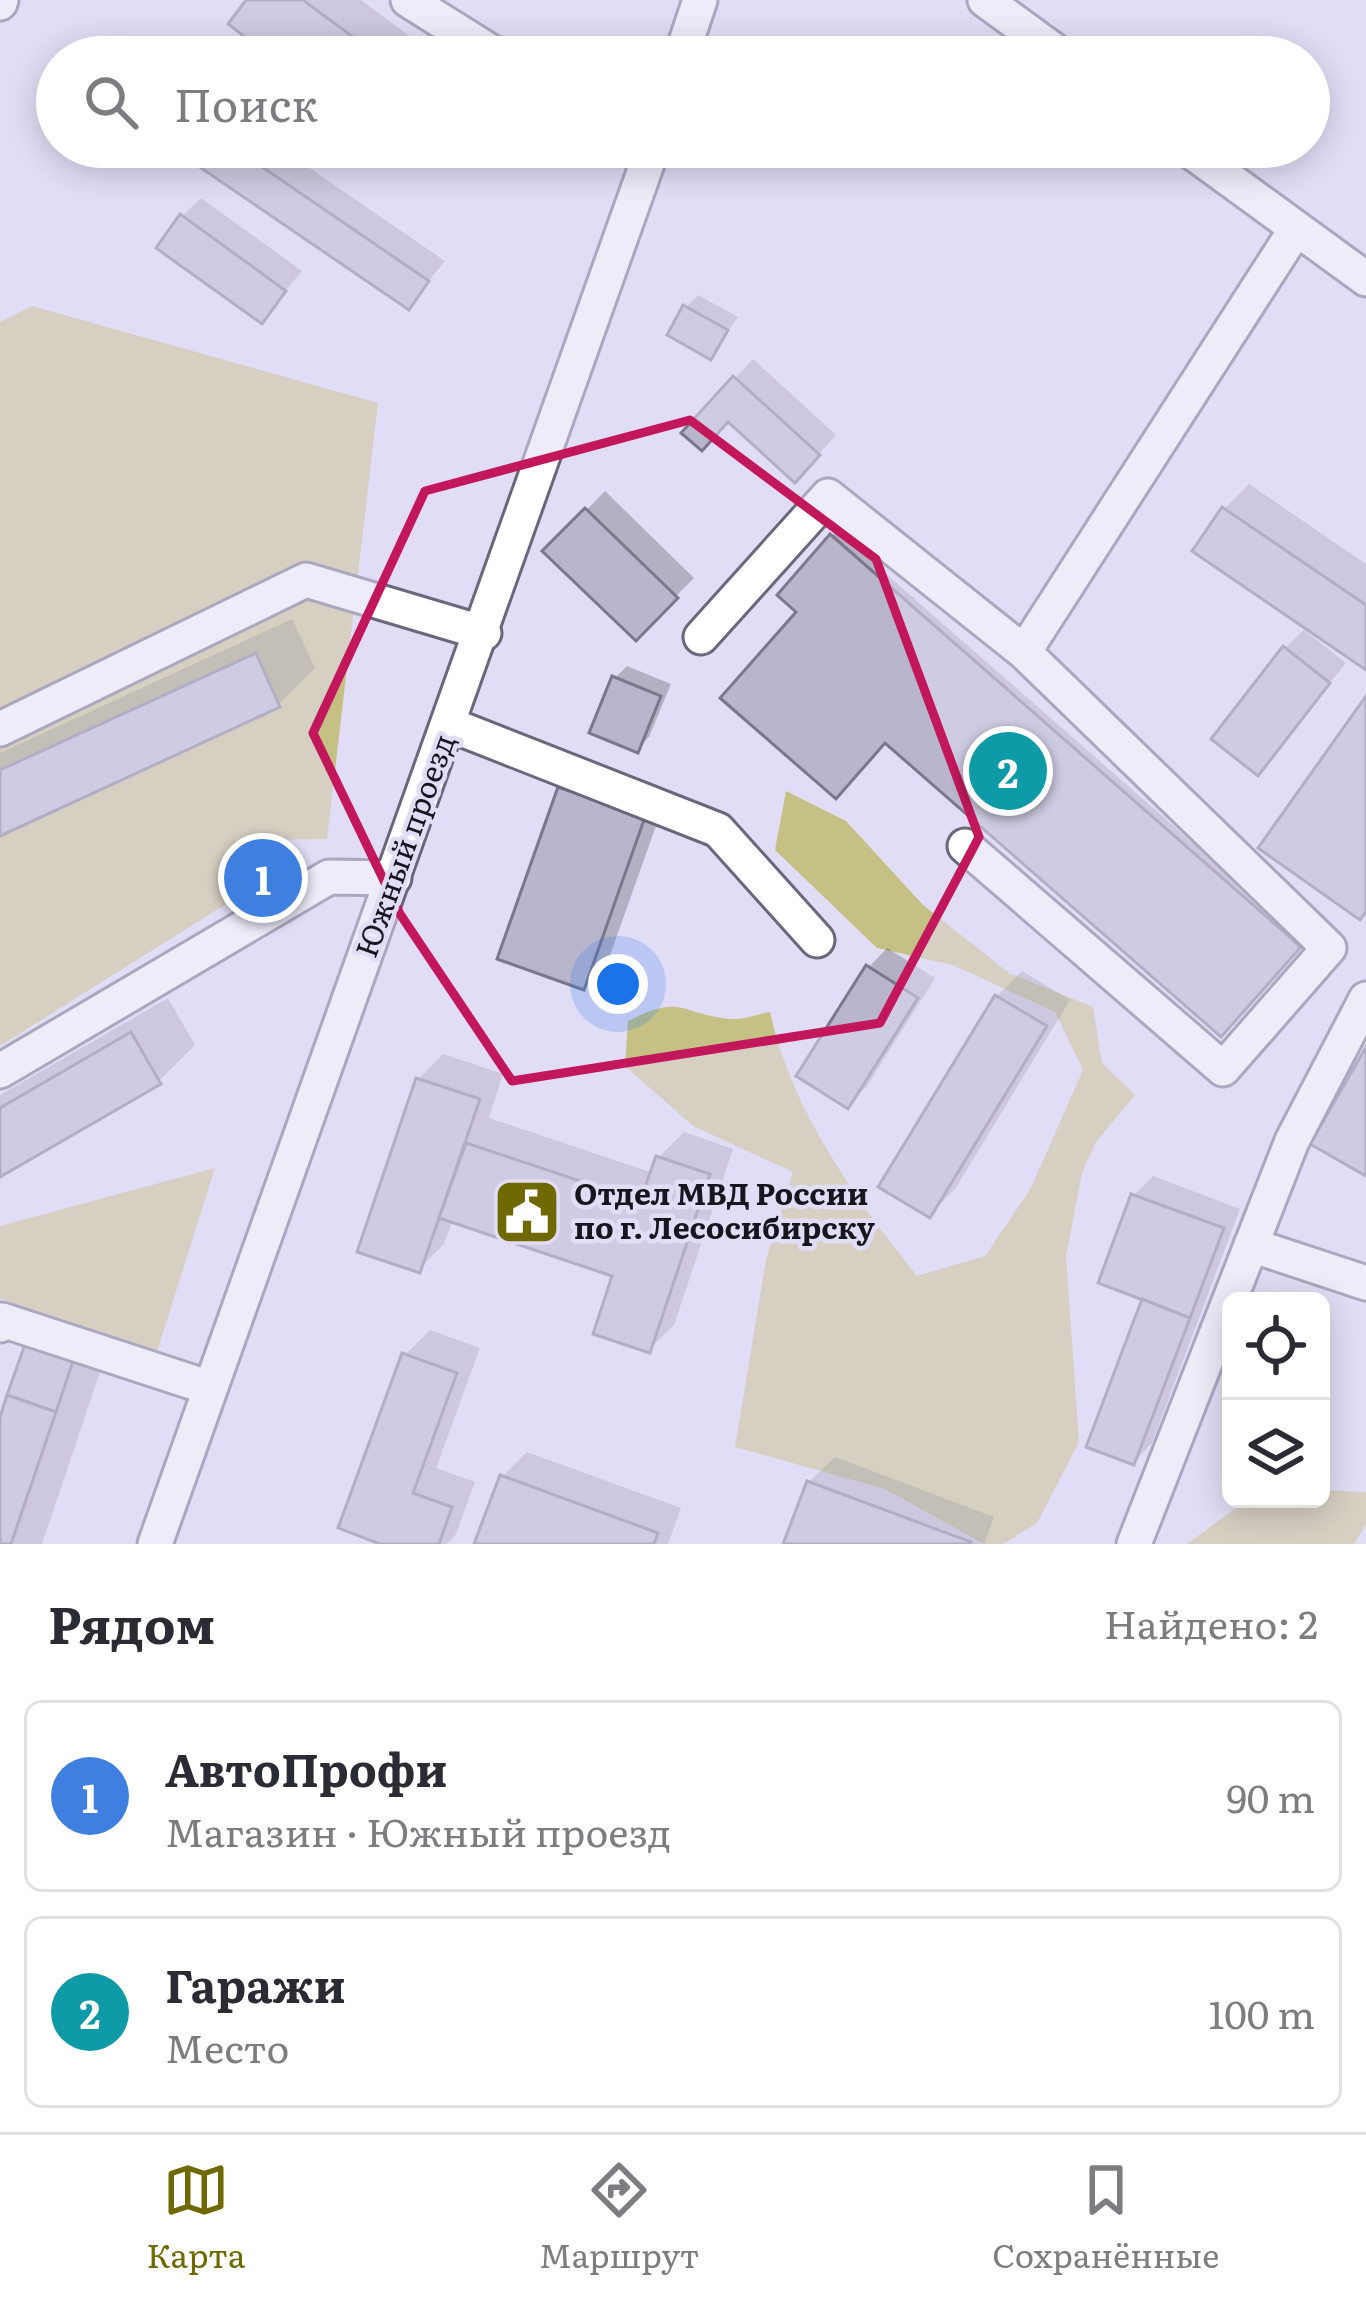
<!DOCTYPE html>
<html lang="ru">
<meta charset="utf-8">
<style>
:root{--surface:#fff;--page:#f2f2f3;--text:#2b2b33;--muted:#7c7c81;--line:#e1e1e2;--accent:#706901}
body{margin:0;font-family:Literata,serif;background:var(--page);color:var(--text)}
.controls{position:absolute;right:36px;bottom:36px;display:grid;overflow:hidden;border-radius:18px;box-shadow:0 6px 30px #0003}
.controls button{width:108px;height:108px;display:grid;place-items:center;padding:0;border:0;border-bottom:3px solid var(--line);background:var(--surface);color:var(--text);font:60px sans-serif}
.you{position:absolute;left:618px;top:984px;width:42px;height:42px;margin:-30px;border:9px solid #fff;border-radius:50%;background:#1a73e8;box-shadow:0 0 0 18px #1a73e833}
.badge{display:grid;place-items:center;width:78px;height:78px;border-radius:50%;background:var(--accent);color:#fff;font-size:39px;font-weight:700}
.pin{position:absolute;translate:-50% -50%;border:6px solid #fff;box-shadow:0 3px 12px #0006}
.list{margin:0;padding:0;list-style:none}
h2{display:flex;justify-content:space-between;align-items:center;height:156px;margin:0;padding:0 48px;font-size:51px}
h2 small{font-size:39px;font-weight:400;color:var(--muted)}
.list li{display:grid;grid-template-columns:78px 1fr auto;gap:36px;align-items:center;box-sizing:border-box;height:192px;margin:0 24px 24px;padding:0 24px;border:3px solid var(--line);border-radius:18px}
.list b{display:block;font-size:45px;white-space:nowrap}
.list p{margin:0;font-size:39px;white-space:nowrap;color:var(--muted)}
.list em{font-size:39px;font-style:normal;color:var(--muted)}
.icon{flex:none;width:66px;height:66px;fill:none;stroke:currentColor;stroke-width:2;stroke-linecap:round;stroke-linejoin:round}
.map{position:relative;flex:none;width:1366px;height:1544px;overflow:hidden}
.search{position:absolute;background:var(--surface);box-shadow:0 6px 30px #0003;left:36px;right:36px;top:36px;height:132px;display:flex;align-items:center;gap:30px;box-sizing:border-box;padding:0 42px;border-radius:66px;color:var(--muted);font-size:45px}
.sheet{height:588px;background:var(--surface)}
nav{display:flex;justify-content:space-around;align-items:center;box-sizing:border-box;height:168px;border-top:3px solid var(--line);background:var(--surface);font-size:33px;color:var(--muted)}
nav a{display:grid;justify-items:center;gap:6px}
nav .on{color:var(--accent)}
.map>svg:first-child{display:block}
.green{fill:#c5c184}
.shadow{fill:#0003}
.building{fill:#b9b5cd;stroke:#7b778d;stroke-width:3}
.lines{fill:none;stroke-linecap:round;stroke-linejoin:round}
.minor-casing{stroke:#6a677c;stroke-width:39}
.minor{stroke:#fff;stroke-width:33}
.marked{fill:none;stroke:#c2185b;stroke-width:9;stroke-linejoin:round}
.labels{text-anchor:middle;stroke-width:9;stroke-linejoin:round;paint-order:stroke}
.street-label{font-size:30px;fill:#17161e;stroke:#e1ddf6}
.poi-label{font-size:30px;font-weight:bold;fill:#17161e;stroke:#e1ddf6;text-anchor:start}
</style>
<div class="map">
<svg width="1366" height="1544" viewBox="0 0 1366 1544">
<rect width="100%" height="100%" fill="#e1ddf6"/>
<!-- green -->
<g class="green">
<polygon points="32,306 378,403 327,839 248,840 234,899 0,1046 0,322"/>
<path d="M786,791l60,30 77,84 86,68 84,34 9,56 33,32 -39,47 -14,31 -16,83 13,186 -42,81 -34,21h-19l-99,-55 -150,-42 31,-187 27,-88 -100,-46 -68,-60 3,-45c55,-28 51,-7 103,-2 12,1 27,-5 39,-7 21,98 86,187 147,264l68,-20 46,-68 52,-118 -28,-58 -102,-47 -76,-17 -102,-98z"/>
<polygon points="215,1168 155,1358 0,1298 0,1226"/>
<polygon points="1321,1490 1366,1492 1366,1524 1354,1544 1187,1544 1248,1499 1321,1499"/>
</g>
<!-- shadow -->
<g class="shadow">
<polygon points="249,0 361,0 438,57 277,57"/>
<polygon points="219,147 279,147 445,261 408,306"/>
<polygon points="201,198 302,271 261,320 182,216"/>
<polygon points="698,295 738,317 710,356 686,307"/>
<polygon points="753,359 836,435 813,460 735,378"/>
<polygon points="1249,484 1366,564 1366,666 1224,509"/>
<polygon points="605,491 694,578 635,637 547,551"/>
<polygon points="837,531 1304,940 1221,1033 885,739 800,612 781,595"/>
<polygon points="292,619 315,668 279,704 0,832 0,753"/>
<polygon points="1304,630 1346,663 1258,772 1285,648"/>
<polygon points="627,666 671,684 649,737 637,749 615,678"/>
<polygon points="586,763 668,792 608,961 583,987 561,788"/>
<polygon points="264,854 283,860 269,895 259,859"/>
<polygon points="887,948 935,978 867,1086 848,1105 869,967"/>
<polygon points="1022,971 1070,1000 955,1189 930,1214 997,996"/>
<polygon points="168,998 195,1045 159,1081 0,1173 0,1095"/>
<polygon points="443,1054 503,1074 489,1118 653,1173 659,1157 684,1132 733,1149 674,1325 649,1350 616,1275 453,1219 444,1244 419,1269 418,1079"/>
<polygon points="1153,1176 1240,1209 1152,1443 1134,1462 1146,1298 1134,1195"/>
<polygon points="430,1330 480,1348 436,1468 475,1482 456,1534 447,1544 389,1544 405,1355"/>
<polygon points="30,1338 103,1363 42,1544 0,1544 0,1427"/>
<polygon points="527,1452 681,1508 668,1544 478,1544 502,1477"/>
<polygon points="835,1457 994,1517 984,1544 786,1544 809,1482"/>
</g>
<!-- building -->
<g class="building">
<polygon points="246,0 303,0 380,57 272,57 228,24"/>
<polygon points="216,147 233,147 429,281 409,310 201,168"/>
<polygon points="393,147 428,147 415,164"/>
<polygon points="180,214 286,291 262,324 156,248"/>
<polygon points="683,305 728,330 711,360 667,335"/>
<polygon points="733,376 820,455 795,483 728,422 702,451 681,433"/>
<polygon points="1222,507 1366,605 1366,670 1192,551"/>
<polygon points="585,508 678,598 636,641 542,551"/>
<polygon points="830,534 1301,947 1221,1037 885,743 836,799 720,698 796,612 777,595"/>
<polygon points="1283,646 1330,683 1258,776 1211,739"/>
<polygon points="256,653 280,707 0,836 0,770"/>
<polygon points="612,676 661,696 638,753 589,733"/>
<polygon points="1366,696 1366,912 1360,920 1258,848"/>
<polygon points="558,787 645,817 584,990 497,959"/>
<polygon points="257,858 280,865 270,898 247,892"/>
<polygon points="866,965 918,998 848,1109 796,1076"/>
<polygon points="995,995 1047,1026 930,1218 878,1187"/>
<polygon points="131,1032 161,1084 0,1177 0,1108"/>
<polygon points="1366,1047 1366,1176 1310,1144"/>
<polygon points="416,1078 480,1099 420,1273 357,1252"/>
<polygon points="466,1143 640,1201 656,1156 710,1174 650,1353 593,1334 612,1276 439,1218"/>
<polygon points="1131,1194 1224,1228 1190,1318 1098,1283"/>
<polygon points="1142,1299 1190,1318 1134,1465 1086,1447"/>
<polygon points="28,1336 76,1352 56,1412 7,1395"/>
<polygon points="402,1353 457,1373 413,1493 452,1507 439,1544 380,1544 338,1528"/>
<polygon points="7,1395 56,1412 11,1544 0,1544 0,1417"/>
<polygon points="500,1475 658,1533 654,1544 474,1544"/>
<polygon points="807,1481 971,1542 970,1544 783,1544"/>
</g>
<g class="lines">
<defs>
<g id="minor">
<polyline points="408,0 499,57"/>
<polyline points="985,0 1063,57"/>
<polyline points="0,3 1,0"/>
<polyline points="681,57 700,0"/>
<polyline points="1185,147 1366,279"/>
<polyline points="701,637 828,496 1024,652"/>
<polyline points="451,725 718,830 817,940"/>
<polyline points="0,729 306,580 484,633"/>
<polyline points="965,846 1223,1069 1329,948 1024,652 1296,229"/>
<polyline points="0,1071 329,877 394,878"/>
<polyline points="1251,1245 1366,1283"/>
<polyline points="0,1325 2,1320 210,1388"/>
<polyline points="155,1544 653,147"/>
<polyline points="1134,1544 1292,1141 1366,999"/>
</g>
</defs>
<!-- minor casing -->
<use href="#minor" class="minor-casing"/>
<!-- minor -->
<use href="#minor" class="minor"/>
</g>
<!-- marked area -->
<path d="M0 0H1366V1544H0ZM690,420l186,139 103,278 -99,186 -368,58 -112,-167 -87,-181 112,-242z" fill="#e1ddf6" fill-opacity=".55" fill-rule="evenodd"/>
<path class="marked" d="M690,420l186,139 103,278 -99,186 -368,58 -112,-167 -87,-181 112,-242z"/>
<!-- icons -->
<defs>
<symbol id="civic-square" viewBox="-11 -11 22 22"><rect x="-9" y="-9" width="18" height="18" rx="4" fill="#706901" stroke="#e1ddf6"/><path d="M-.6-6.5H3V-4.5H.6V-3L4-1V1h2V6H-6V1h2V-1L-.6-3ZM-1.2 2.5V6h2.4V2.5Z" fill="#fff"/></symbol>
</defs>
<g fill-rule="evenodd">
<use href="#civic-square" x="489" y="1174" width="76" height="76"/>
</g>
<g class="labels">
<!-- street labels -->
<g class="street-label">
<text transform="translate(406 846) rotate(-70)" y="10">Южный проезд</text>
</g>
<!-- poi labels -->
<g class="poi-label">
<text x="574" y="1205">Отдел МВД России<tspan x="574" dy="34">по г. Лесосибирску</tspan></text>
</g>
</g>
</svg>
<div class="controls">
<button><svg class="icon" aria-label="locate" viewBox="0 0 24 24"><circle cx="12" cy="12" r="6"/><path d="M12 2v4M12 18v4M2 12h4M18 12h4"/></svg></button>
<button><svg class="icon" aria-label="layers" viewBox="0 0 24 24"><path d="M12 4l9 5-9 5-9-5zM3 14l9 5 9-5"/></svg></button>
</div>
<div class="you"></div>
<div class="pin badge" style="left:263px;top:878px;background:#3f7fe0">1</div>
<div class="pin badge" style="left:1008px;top:771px;background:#0f9aa8">2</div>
<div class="search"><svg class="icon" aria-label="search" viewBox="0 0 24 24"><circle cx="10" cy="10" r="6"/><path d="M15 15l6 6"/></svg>Поиск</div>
</div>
<section class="sheet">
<h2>Рядом<small>Найдено: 2</small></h2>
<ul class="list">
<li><span class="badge" style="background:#3f7fe0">1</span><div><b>АвтоПрофи</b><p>Магазин · Южный проезд</p></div><em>90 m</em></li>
<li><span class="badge" style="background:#0f9aa8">2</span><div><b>Гаражи</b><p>Место</p></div><em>100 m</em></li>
</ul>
</section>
<nav>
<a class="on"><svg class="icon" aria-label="map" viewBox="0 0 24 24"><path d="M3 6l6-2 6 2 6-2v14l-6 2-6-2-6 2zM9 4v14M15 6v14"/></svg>Карта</a>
<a><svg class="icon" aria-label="directions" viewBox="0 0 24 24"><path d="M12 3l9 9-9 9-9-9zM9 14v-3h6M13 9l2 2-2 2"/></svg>Маршрут</a>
<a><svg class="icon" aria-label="saved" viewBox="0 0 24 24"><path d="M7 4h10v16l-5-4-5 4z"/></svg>Сохранённые</a>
</nav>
